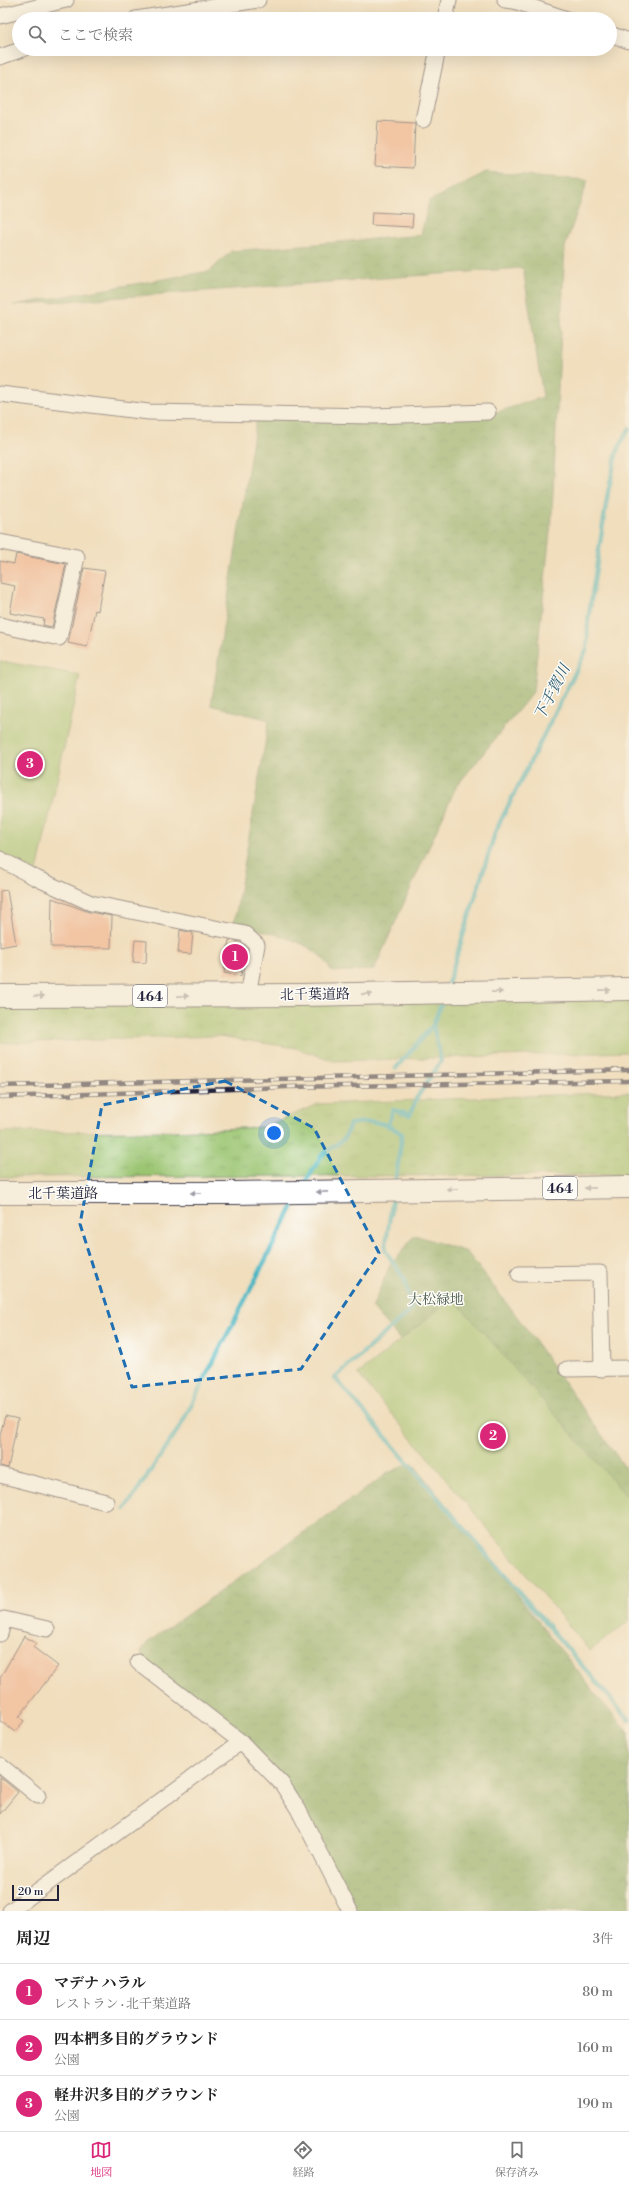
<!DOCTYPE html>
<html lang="ja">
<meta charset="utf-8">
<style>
:root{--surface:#fff;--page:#f6f6f6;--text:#222;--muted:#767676;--line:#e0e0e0;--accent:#db2777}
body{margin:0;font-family:"Libre Bodoni","Noto Serif JP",serif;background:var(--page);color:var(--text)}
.scale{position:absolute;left:12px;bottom:10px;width:47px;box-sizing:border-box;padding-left:4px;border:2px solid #22223b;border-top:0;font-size:11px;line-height:14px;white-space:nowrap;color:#22223b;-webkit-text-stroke:3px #fdfcf7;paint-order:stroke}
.you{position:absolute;left:274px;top:1133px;width:14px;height:14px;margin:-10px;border:3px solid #fff;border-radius:50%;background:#1a73e8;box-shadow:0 0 0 6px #1a73e833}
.badge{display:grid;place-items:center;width:26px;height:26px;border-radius:50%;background:var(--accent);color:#fff;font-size:13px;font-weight:700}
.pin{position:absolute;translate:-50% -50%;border:2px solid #fff;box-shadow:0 1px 4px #0006}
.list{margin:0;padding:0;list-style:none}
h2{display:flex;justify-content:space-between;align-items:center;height:52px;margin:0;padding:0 16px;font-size:17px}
h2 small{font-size:13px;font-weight:400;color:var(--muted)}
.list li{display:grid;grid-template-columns:26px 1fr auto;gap:12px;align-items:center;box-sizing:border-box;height:56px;padding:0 16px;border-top:1px solid var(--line)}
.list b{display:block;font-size:15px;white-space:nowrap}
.list p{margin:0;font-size:13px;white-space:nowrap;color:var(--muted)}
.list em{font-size:13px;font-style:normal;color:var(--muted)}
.icon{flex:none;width:22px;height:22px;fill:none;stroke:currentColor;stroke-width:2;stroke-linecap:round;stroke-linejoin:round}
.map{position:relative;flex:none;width:629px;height:1911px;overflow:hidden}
.search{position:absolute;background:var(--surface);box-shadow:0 4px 16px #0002;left:12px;right:12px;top:12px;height:44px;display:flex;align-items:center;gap:10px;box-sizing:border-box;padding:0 14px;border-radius:22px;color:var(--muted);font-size:15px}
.sheet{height:220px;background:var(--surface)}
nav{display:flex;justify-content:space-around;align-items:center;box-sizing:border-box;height:56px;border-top:1px solid var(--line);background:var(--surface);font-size:11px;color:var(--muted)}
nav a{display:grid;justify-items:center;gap:2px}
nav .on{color:var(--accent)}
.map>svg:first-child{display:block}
.grass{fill:url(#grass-tufts);stroke:#5e7356}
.forest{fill:url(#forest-crowns);stroke:#4e664e}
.park{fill:#9ac470;stroke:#5e7356}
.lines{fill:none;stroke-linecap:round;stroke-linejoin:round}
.stream{stroke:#48b6c2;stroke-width:4.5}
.building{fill:#f3a684}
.minor-casing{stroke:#413e4e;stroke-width:17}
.trunk-casing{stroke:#413e4e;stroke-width:24}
.minor{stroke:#fff;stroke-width:15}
.trunk{stroke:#fff;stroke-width:22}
.rail-casing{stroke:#22223b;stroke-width:4.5}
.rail{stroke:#fdfcf7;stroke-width:3;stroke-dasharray:9;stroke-linecap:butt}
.oneway{fill:#9c9ca7}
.marked{fill:none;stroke:#1f6fb2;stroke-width:3;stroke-dasharray:8 5;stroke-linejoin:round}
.labels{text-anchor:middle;stroke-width:3;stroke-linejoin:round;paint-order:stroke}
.shield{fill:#fdfcf7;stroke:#646373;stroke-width:1}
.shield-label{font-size:13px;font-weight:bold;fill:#22223b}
.street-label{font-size:14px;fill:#22223b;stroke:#fdfcf7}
.park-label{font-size:14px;fill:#4c5b4e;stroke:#fdfcf7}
.water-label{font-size:15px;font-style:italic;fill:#315d71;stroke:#fdfcf7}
</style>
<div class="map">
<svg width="629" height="1911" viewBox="0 0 629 1911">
<defs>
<pattern id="grass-tufts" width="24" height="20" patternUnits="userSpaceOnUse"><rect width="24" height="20" fill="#9ac470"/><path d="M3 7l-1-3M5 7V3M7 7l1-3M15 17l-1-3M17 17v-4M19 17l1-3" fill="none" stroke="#84a862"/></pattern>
<pattern id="forest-crowns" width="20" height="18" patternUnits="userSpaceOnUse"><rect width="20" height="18" fill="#7baa62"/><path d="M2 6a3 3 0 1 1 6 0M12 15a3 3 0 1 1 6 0" fill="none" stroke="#648a52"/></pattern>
</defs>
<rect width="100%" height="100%" fill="#fdfcf7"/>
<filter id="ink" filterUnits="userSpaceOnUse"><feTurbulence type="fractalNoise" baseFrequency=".025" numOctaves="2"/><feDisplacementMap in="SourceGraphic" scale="8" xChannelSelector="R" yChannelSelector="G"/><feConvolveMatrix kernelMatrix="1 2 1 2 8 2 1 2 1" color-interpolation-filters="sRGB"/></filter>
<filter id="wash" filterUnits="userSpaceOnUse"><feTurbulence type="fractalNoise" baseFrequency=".012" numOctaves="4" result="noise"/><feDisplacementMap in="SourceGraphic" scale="16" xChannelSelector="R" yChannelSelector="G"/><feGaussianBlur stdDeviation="0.9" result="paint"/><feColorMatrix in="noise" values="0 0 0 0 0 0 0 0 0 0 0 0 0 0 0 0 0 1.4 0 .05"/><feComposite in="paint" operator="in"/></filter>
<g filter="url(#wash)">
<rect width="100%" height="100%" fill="#f0debd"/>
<!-- grass -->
<g class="grass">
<polygon points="629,999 629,1052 335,1061 295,1048 219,1036 0,1043 0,1005"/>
<polygon points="629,1092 629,1175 0,1177 0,1132 174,1131 264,1127 318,1104"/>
</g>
<!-- forest -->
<g class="forest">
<path d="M486,172l102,8 -23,67 -13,267 -19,178 -77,95 -82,183 -42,2c-16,-34 -66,-39 -98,-48l35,-204 -58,-15 45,-285 231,-5 56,-18 -20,-129 -510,37 197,-34 21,-20 190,-16 8,-34z"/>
<polygon points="415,1235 467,1252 525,1327 629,1473 629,1590 503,1456 372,1308 389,1267"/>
<polygon points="412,1462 603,1703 629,1733 629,1911 354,1911 282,1776 143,1659 141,1651 148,1642 388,1473"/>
</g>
<!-- park -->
<g class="park">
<polygon points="0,661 80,675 37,872 0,854"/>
<polygon points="453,1298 629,1499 629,1621 590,1651 358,1374"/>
</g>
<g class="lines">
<!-- stream -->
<g class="stream">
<polyline points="447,987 496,830 587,649 588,620 608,492 617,451 629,429"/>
<polyline points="396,1068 433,1025 443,999"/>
<polyline points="388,1124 393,1110 410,1115 416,1099 441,1061 433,1025"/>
<path d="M303,1186l19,-31 22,-16 6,-15c22,-4 34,-3 52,10l-7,51"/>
<polyline points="393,1196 385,1250 404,1279 412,1309 335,1378 629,1720"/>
<polyline points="125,1509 181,1425 297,1198"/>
</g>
</g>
<g id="blocks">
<!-- building -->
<g class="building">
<polygon points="378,121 415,123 413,168 375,166"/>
<polygon points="372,212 413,214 412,227 371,225"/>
<polygon points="16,554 66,564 52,627 43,625 44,619 10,613 15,586 0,583 0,561 14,564"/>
<polygon points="84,568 105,571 100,598 98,611 95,610 87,647 68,643"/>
<polygon points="7,890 16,944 0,947 0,891"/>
<polygon points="52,898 89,912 112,916 111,948 51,947"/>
<polygon points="180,930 193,933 191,954 178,953"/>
<polygon points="135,940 147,941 146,963 133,962"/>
<polygon points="229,940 241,942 245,947 241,976 224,973"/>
<polygon points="5,1416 18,1419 8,1468 0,1466 0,1435"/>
<polygon points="24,1636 36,1643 33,1647 58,1666 19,1717 24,1721 15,1732 0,1721 0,1678"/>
<polygon points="0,1777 18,1792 0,1814"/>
</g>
</g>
</g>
<g filter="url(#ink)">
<use href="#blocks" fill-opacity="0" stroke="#413e4e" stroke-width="1"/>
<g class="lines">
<defs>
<g id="minor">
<polyline points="505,0 514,1 567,19"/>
<polyline points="0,16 66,0"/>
<polyline points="136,19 258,0"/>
<polyline points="445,19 449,0"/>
<polyline points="610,34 629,41"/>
<polyline points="0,57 23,49"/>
<polyline points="423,120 438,49"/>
<polyline points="0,394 149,412 373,416 488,412"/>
<polyline points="0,542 77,557 59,638 0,625"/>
<polyline points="0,859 36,878 91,903 245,934 257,945 248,995"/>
<polyline points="519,1274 600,1273 602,1369"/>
<polyline points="567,1369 629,1368"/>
<polyline points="0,1475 106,1502"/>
<polyline points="0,1634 4,1619 47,1629"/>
<polyline points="138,1662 241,1742 282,1784 298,1809 350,1911"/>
<polyline points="0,1765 38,1796"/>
<polyline points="10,1911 241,1742"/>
</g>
<g id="trunk">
<polyline points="0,996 300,995 629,989"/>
<polyline points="0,1193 235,1193 629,1187"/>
</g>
</defs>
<!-- minor casing -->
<use href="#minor" class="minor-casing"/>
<!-- trunk casing -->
<use href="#trunk" class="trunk-casing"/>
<!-- minor -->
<use href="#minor" class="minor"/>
<!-- trunk -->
<use href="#trunk" class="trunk"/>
<defs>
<g id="rail">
<polyline points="0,1086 629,1070"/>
<polyline points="0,1097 287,1087 629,1081"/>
</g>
</defs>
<!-- rail casing -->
<use href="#rail" class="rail-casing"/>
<!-- rail -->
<use href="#rail" class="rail"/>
</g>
<!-- one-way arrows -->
<defs><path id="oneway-solid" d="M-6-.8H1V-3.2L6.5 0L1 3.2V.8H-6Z"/></defs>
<g class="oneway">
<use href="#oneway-solid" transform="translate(605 990) rotate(-1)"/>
<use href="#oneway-solid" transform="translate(497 992) rotate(-1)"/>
<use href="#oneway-solid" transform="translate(367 994) rotate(-1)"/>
<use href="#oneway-solid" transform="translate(39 996)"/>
<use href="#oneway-solid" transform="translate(183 996) rotate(-1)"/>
<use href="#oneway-solid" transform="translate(590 1188) rotate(179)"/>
<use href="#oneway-solid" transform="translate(452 1189) rotate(179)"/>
<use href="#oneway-solid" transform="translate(322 1192) rotate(179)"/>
<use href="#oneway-solid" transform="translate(196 1193) rotate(180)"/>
</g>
</g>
<!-- marked area -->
<path d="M0 0H629V1911H0ZM225,1081l89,47 65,125 -78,116 -169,18 -52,-163 22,-119z" fill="#f0debd" fill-opacity=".55" fill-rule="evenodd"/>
<path class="marked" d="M225,1081l89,47 65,125 -78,116 -169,18 -52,-163 22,-119z"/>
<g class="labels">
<!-- shield labels -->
<g class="shield">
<rect x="133" y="985" width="34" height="22" rx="3"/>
<rect x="543" y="1177" width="34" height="22" rx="3"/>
</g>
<g class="shield-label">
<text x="150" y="1001">464</text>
<text x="560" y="1193">464</text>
</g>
<!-- street labels -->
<g class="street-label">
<text transform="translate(315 994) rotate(-1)" y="5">北千葉道路</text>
<text x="63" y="1198">北千葉道路</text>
</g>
<!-- park labels -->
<g class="park-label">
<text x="436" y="1304">大松緑地</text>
</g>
<!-- water labels -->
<g class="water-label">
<text transform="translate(552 692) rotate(-63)" y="5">下手賀川</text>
</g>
</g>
</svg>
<div class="scale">20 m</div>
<div class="you"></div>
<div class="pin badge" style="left:235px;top:957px">1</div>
<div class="pin badge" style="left:493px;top:1436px">2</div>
<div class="pin badge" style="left:30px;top:764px">3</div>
<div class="search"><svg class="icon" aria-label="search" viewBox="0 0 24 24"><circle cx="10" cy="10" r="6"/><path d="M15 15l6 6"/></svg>ここで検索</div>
</div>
<section class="sheet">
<h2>周辺<small>3件</small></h2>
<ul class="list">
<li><span class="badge">1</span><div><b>マデナ ハラル</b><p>レストラン · 北千葉道路</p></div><em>80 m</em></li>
<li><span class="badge">2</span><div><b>四本椚多目的グラウンド</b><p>公園</p></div><em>160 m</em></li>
<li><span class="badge">3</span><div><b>軽井沢多目的グラウンド</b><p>公園</p></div><em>190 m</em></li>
</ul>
</section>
<nav>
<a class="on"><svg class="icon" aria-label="map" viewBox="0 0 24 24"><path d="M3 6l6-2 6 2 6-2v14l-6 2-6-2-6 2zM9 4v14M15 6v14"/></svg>地図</a>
<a><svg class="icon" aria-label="directions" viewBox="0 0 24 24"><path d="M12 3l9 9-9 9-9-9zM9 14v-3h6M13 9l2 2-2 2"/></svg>経路</a>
<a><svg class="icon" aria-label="saved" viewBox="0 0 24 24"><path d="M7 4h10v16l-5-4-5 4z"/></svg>保存済み</a>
</nav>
